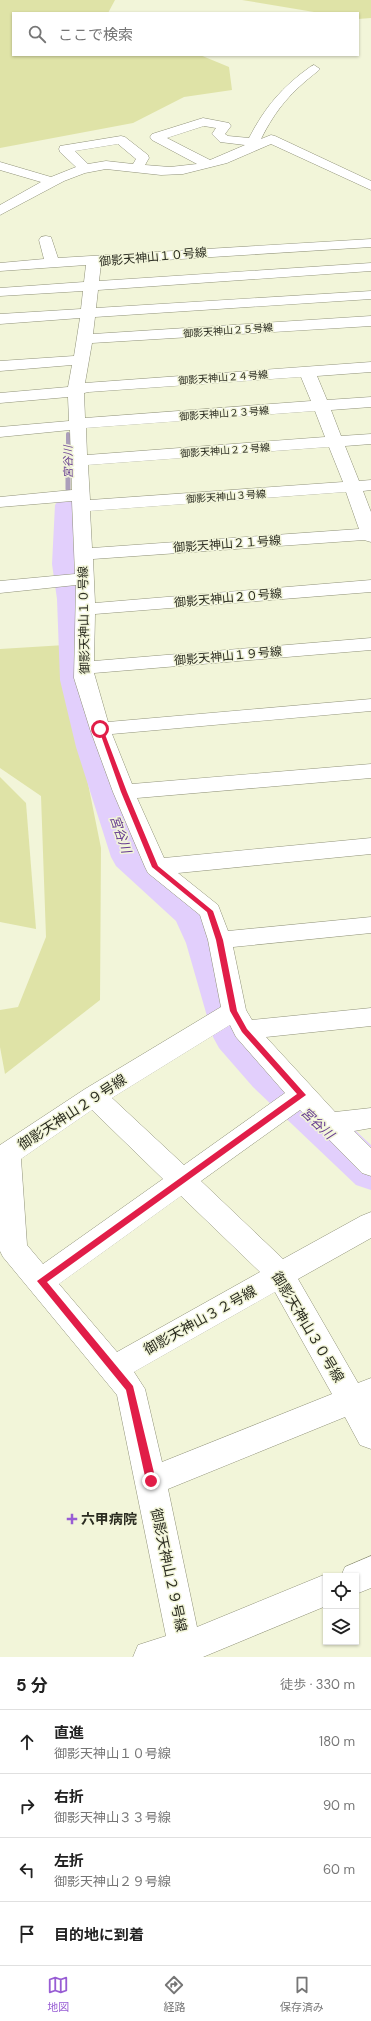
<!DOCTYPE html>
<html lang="ja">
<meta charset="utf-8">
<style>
:root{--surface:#fff;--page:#f6f6f6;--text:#222;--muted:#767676;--line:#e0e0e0;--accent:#985dd4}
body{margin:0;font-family:"DM Sans","Noto Sans JP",sans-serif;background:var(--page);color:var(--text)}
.controls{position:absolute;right:12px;bottom:12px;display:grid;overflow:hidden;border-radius:0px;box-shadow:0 1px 3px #0004}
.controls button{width:36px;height:36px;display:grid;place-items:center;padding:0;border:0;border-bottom:1px solid var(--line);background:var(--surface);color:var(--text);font:20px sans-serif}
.stop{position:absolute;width:12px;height:12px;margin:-9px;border:3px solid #e11d48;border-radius:50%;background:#fff}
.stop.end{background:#e11d48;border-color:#fff;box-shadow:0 1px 4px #0008}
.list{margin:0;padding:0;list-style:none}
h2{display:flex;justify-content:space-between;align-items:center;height:52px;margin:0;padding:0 16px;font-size:17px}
h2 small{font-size:13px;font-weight:400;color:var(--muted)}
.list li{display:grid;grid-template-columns:26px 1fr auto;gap:12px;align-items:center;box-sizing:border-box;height:64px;padding:0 16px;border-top:1px solid var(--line)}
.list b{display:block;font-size:15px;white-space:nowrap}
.list p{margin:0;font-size:13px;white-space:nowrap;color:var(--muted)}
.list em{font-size:13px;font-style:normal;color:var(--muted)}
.icon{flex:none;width:22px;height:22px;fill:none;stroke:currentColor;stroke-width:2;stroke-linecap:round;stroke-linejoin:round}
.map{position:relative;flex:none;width:371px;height:1657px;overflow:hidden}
.search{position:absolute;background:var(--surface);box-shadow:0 1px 3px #0004;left:12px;right:12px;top:12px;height:44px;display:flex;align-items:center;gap:10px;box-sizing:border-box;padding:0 14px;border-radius:0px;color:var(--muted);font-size:15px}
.sheet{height:308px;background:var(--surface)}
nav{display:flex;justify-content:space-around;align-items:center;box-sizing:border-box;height:56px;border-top:1px solid var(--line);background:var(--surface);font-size:11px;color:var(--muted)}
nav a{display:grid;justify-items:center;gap:2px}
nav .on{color:var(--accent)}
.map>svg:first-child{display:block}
.green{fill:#dfe3a7}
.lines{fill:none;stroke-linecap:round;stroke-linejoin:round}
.stream-far1{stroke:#ab9eba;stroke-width:4}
.stream{stroke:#ab9eba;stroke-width:5}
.river{fill:#e2cffc;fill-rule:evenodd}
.minor-casing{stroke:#909279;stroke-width:1}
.minor{fill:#fff;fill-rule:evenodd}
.route{fill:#e11d48}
.poi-dot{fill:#985dd4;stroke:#f2f5d9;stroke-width:1.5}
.labels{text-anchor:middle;stroke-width:3;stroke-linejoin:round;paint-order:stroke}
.far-street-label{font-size:10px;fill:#2b2c21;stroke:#f2f5d9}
.far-water-label{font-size:11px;font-style:italic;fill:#673c91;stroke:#f2f5d9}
.street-label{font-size:12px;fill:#2b2c21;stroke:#f2f5d9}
.water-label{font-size:13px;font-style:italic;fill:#673c91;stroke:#f2f5d9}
.near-street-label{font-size:14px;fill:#2b2c21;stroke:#f2f5d9}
.near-poi-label{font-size:14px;font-weight:bold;fill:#2b2c21;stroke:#f2f5d9;text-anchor:start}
</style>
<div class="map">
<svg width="371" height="1657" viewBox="0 0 371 1657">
<rect width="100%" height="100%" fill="#f2f5d9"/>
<!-- green -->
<g class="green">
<polygon points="0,0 115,0 108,13 13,13 13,55 200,55 229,67 232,90 184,97 133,123 0,148"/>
<polygon points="242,0 371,0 371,18 358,19 358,13 320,13"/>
<polygon points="65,645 77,729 101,848 100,1000 5,1074 0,1047 0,1010 18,1007 46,937 41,796 0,768 0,649"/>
<polygon points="0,777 26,803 36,929 0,922"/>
</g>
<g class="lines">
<!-- stream-far1 -->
<polyline class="stream-far1" points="68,434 68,453"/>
<!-- stream -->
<polyline class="stream" points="68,452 68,489"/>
<!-- river -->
<polygon class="river" points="69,496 79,499 83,505 82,564 87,599 92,680 110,747 145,851 204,903 224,943 251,1030 283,1063 371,1145 371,1190 356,1185 253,1087 219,1048 213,1037 186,943 176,921 116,866 111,857 76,747 60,680 57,599 52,564 55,505 59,499"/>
<defs>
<g id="minor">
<path d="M314,65l6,4 -2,2c-27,21 -42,38 -57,68l10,-4 4,1 96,45v9l-100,-46 -44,19 -44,11 -22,1 -55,-6 -21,4 -21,8 -64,34v-10l41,-23 -41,-12v-8l51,15 25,-10 -16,-15 -1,-3 1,-3 61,-10 4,1 23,18 1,3 -4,7 25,2 27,-3 -45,-24 -2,-3 2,-3 51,-16 26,5 2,3 -6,8 3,2 21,2c16,-31 33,-51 61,-71zM204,126l12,2 -4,6 8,8 25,3 -35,15 -43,-22zM118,144l18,15 -3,5 -27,-3 -18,3 -13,-13z"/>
<path d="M46,236l5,1 7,21 313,-19v8l-270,17 -2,17 272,-18v8l-273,19 -2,18 275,-17v8l-276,18 -2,17 278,-18v10l-279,17 -7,40 286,-21v10l-54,4 10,24 44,-3v10l-40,3 10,26 30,-2v10l-26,2 14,35 12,-1v10l-8,1 8,21v30l-7,-2 -271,19 2,44 276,-23v12l-276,22 -1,47 277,-23v12l-277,23 14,49 263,-23v12l-259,23 20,50 239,-20v14l-234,20 27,60 207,-20v16l-193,19 40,32 10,26 143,-14v16l-138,14 13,63 6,10 119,-12v18l-105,11 69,75 36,-4v20l-17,3 17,17v28l-9,-3 -62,-63 -99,71 82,78 78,-43 10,-4v26l-73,41 60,104 13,-5v71l-11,-4 -15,-28 -177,72 29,138 129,-53 5,2h-5v30l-123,51h-70l5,-12 28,-9 -49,-241 -114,-138 -3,-6v-106l85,-56 136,-82 -13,-67 -8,-25 -52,-42 -3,-6 -32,-75 -23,-63 -16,-51 2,-93 -76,8v-12l75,-7 -3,-73 -72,6v-10l72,-7 -2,-60 -70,7v-10l69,-6 -1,-24 -68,6v-10l68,-6 4,-22 -72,6v-10l74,-5 6,-38 -80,6v-10l81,-5 2,-18 -83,5v-8l84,-6 2,-17 -86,6v-8l44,-4 -5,-19 2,-3zM301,377l10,24 -226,17 -1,-25 5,-1zM315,411l10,26 -238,18 -1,-27zM329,447l14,35 -253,18 -2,-35zM346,492l13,37 -267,19 -2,-37zM230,1025l6,12 49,56 -101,72 -72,-67zM92,1110l71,69 -120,85 -16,-19 -6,-86zM181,1196l79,76 -143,80 -58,-68zM275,1292l57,102 -170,68 -17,-73 -11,-17z"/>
<polygon points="371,1556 371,1588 356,1594 356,1576 341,1576 345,1567"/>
</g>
</defs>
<!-- minor casing -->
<use href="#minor" class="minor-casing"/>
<!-- minor -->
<use href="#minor" class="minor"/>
</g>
<!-- route -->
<polygon class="route" points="98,727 103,729 127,792 158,866 213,911 223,940 237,1011 247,1029 306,1095 47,1282 133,1386 156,1481 151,1485 146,1481 126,1390 37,1281 297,1094 242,1032 230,1011 216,940 207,912 152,867 121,792"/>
<!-- markers -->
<path class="poi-dot" d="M70 1513h4v4h4v4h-4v4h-4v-4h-4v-4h4z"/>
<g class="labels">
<!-- far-street labels -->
<g class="far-street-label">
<text transform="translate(228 330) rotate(-4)" y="4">御影天神山２５号線</text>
<text transform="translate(223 377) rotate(-4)" y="4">御影天神山２４号線</text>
<text transform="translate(224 413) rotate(-4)" y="4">御影天神山２３号線</text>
<text transform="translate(225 450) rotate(-4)" y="4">御影天神山２２号線</text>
<text transform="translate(226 496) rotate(-4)" y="4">御影天神山３号線</text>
</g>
<!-- far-water labels -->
<g class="far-water-label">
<text transform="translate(68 462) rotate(-91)" y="4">宮谷川</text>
</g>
<!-- street labels -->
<g class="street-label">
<text transform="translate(153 257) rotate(-5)" y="4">御影天神山１０号線</text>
<text transform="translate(227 544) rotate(-4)" y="4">御影天神山２１号線</text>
<text transform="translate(228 598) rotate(-5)" y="4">御影天神山２０号線</text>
<text transform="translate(84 620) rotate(-91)" y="4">御影天神山１０号線</text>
<text transform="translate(228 656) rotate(-5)" y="4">御影天神山１９号線</text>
</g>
<!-- water labels -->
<g class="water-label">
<text transform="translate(121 834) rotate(71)" y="5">宮谷川</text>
<text transform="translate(318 1123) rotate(43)" y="5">宮谷川</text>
</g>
<!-- near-street labels -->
<g class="near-street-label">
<text transform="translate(72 1112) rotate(-33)" y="5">御影天神山２９号線</text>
<text transform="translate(200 1320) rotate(-29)" y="5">御影天神山３２号線</text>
<text transform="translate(308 1327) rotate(59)" y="5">御影天神山３０号線</text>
<text transform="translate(169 1570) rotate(78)" y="5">御影天神山２９号線</text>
</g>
<!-- near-poi labels -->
<g class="near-poi-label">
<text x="81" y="1524">六甲病院</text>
</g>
</g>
</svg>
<div class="controls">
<button><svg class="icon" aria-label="locate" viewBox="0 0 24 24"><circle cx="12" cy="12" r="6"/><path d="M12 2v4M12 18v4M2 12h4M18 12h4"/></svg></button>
<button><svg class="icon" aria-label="layers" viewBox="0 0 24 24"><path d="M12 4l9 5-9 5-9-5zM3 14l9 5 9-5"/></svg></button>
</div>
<div class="stop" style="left:100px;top:729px"></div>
<div class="stop end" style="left:151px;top:1481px"></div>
<div class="search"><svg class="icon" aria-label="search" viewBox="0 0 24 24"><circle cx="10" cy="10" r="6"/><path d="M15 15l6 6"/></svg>ここで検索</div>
</div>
<section class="sheet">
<h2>5 分<small>徒歩 · 330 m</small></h2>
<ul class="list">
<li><svg class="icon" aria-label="ahead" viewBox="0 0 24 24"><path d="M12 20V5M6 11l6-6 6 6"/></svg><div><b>直進</b><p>御影天神山１０号線</p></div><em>180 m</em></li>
<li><svg class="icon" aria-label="right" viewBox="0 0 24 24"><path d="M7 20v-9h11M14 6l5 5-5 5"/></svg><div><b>右折</b><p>御影天神山３３号線</p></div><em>90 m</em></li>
<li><svg class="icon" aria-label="left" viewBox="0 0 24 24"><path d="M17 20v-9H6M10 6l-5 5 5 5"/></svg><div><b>左折</b><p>御影天神山２９号線</p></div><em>60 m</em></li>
<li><svg class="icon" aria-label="arrive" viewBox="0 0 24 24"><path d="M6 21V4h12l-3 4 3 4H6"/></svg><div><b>目的地に到着</b></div></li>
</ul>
</section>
<nav>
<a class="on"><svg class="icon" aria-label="map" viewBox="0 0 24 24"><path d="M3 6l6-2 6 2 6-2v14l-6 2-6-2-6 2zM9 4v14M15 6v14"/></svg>地図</a>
<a><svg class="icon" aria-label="directions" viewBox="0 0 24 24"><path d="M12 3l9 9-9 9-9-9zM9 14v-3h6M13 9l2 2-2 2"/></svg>経路</a>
<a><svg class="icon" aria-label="saved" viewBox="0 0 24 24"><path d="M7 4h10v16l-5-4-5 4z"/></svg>保存済み</a>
</nav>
